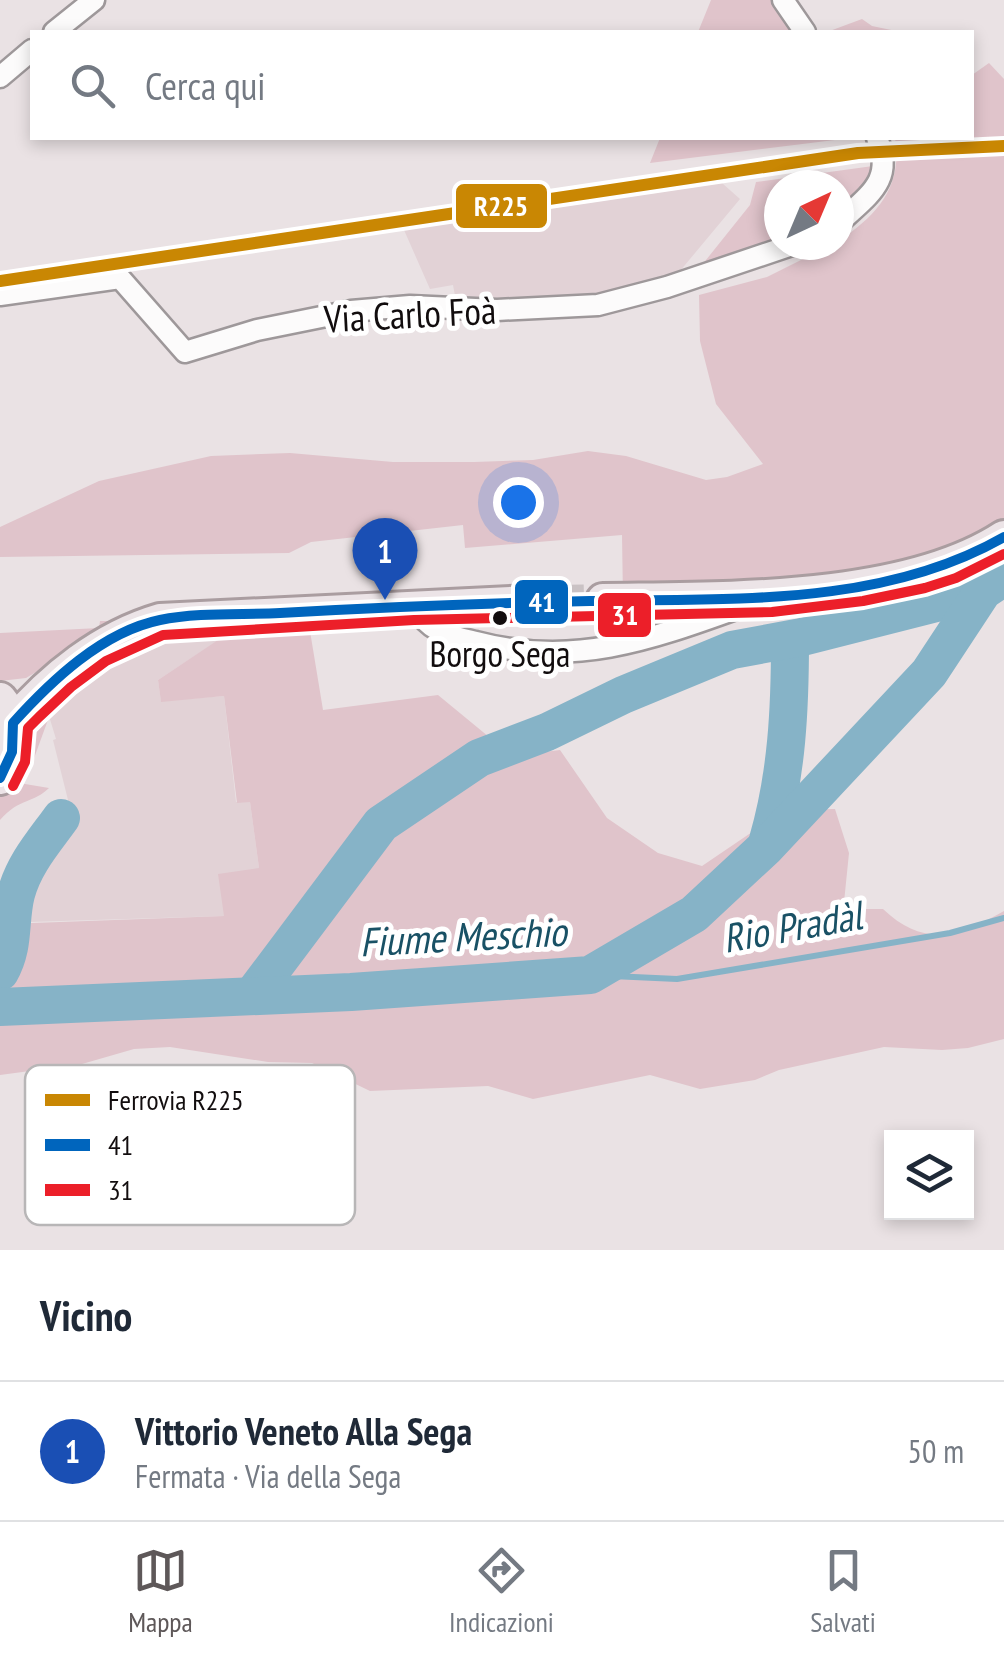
<!DOCTYPE html>
<html lang="it">
<meta charset="utf-8">
<style>
:root{--surface:#fff;--page:#f6f6f7;--text:#1f2937;--muted:#747a83;--line:#e0e1e3;--accent:#5e5859}
body{margin:0;font-family:"PT Sans Narrow",sans-serif;background:var(--page);color:var(--text)}
.controls{position:absolute;right:30px;bottom:30px;display:grid;overflow:hidden;border-radius:0px;box-shadow:0 5px 15px #0003}
.controls button{width:90px;height:90px;display:grid;place-items:center;padding:0;border:0;border-bottom:2px solid var(--line);background:var(--surface);color:var(--text);font:50px sans-serif}
.compass{position:absolute;left:764px;top:170px;width:90px;height:90px;border-radius:50%;background:var(--surface);box-shadow:0 5px 15px #0003;rotate:44deg}
.you{position:absolute;left:518px;top:502px;width:35px;height:35px;margin:-25px;border:8px solid #fff;border-radius:50%;background:#1a73e8;box-shadow:0 0 0 15px #1a73e833}
.badge{display:grid;place-items:center;width:65px;height:65px;border-radius:50%;background:var(--accent);color:#fff;font-size:32px;font-weight:700}
.pin{position:absolute;translate:-50% -82px;filter:drop-shadow(0 2px 5px #0008)}
.pin::after{content:'';position:absolute;top:52px;width:35px;height:30px;background:inherit;clip-path:polygon(0 0,100% 0,50% 100%)}
.list{margin:0;padding:0;list-style:none}
h2{display:flex;justify-content:space-between;align-items:center;height:130px;margin:0;padding:0 40px;font-size:42px}
h2 small{font-size:32px;font-weight:400;color:var(--muted)}
.list li{display:grid;grid-template-columns:65px 1fr auto;gap:30px;align-items:center;box-sizing:border-box;height:140px;padding:0 40px;border-top:2px solid var(--line)}
.list b{display:block;font-size:38px;white-space:nowrap}
.list p{margin:0;font-size:32px;white-space:nowrap;color:var(--muted)}
.list em{font-size:32px;font-style:normal;color:var(--muted)}
.icon{flex:none;width:55px;height:55px;fill:none;stroke:currentColor;stroke-width:2;stroke-linecap:round;stroke-linejoin:round}
.map{position:relative;flex:none;width:1004px;height:1250px;overflow:hidden}
.search{position:absolute;background:var(--surface);box-shadow:0 5px 15px #0003;left:30px;right:30px;top:30px;height:110px;display:flex;align-items:center;gap:25px;box-sizing:border-box;padding:0 35px;border-radius:0px;color:var(--muted);font-size:38px}
.sheet{height:270px;background:var(--surface)}
nav{display:flex;justify-content:space-around;align-items:center;box-sizing:border-box;height:140px;border-top:2px solid var(--line);background:var(--surface);font-size:28px;color:var(--muted)}
nav a{display:grid;justify-items:center;gap:5px}
nav .on{color:var(--accent)}
.map>svg:first-child{display:block}
.built{fill:#e2d2d6}
.green{fill:#e0c4cb}
.lines{fill:none;stroke-linecap:round;stroke-linejoin:round}
.stream{stroke:#86b3c7;stroke-width:6}
.river{stroke:#86b3c7;stroke-width:38}
.primary-tunnel{stroke:#cac2c4;stroke-width:32;stroke-dasharray:32 16;stroke-linecap:butt}
.minor-casing{stroke:#9e989a;stroke-width:25}
.primary-casing{stroke:#aa9da0;stroke-width:38}
.minor{stroke:#fcfbfb;stroke-width:20}
.primary{stroke:#ece4e7;stroke-width:32}
.bus-1-casing{stroke:#fff;stroke-width:18}
.bus-2-casing{stroke:#fff;stroke-width:18}
.bus-1{stroke:#0065bd;stroke-width:10}
.bus-2{stroke:#ec1f29;stroke-width:10}
.rail-1-casing{stroke:#fff;stroke-width:20}
.rail-1{stroke:#c98703;stroke-width:12}
.bus-dot{fill:#120d0e;stroke:#fff;stroke-width:4}
.labels{text-anchor:middle;stroke-width:10;stroke-linejoin:round;paint-order:stroke}
.bus-label{font-size:36px;fill:#120d0e;stroke:#fff}
.street-label{font-size:38px;fill:#120d0e;stroke:#fff}
.water-label{font-size:40px;font-style:italic;fill:#195165;stroke:#fff}
.key{fill:#fff;stroke:#b8b6b7;stroke-width:2.5}
.key-label{font-size:28px;fill:#120d0e}
.line-badge{stroke:#fff;stroke-width:4}
.badge-label{font-size:28px;text-anchor:middle;font-weight:bold;fill:#fff}
</style>
<div class="map">
<svg width="1004" height="1250" viewBox="0 0 1004 1250">
<rect width="100%" height="100%" fill="#eae2e4"/>
<!-- built -->
<g class="built">
<polygon points="722,183 740,199 675,277 599,295 504,302 456,301 453,285 430,289 404,230"/>
<polygon points="217,623 219,640 158,680 161,701 224,696 236,802 250,802 259,868 224,916 29,922 30,888 41,853 71,812 53,740 56,739 45,703 128,648 152,637"/>
</g>
<!-- green -->
<g class="green">
<polygon points="711,0 775,0 800,32 698,32"/>
<polygon points="862,19 872,26 901,32 827,32"/>
<path d="M989,63l15,16v449l-44,32 -337,39 -1,-64 -157,13 -2,-23 -152,17 -22,11 -289,4v-30l99,-46 112,-25 79,-3 103,9h81l59,-2 55,-9 38,5 80,24 21,-3 36,-13 -47,-60 -16,-63 -1,-46 68,-18 64,-32h8v-4c38,-26 64,-54 56,-103h77v-63z"/>
<polygon points="660,138 851,138 650,163"/>
<polygon points="873,166 871,180 839,211 839,185 779,185 779,238 702,265 750,205 756,182"/>
<polygon points="100,621 122,621 26,678 0,681 0,633 99,628"/>
<path d="M217,623l92,2 14,85 115,-15 74,61 48,-6 47,68 51,35 44,13 56,-38 4,-18 73,-1 14,44 -7,69 23,-13h18c41,39 75,28 121,2v128l-36,9 -26,2 -58,-3 -105,23 -24,10 -55,9 -50,-14 -117,24 -45,-13 -118,5 -58,-28 -44,-1 -98,-15 -36,2 -52,15 -82,11v-146l5,-5 219,-8 -6,-42 41,-6 -9,-66 -13,1 -13,-107 -63,6 -3,-22 60,-40z"/>
<polygon points="45,703 49,717 33,761 25,753 27,730"/>
<path d="M13,782l36,6c-15,15 -30,10 -49,32v-28z"/>
</g>
<g class="lines">
<!-- stream -->
<polyline class="stream" points="590,975 677,979 950,933 1004,918"/>
<!-- river -->
<g class="river">
<path d="M768,840c19,-66 22,-131 22,-200"/>
<path d="M0,972c15,-26 9,-51 16,-78 8,-30 27,-51 45,-76"/>
<polyline points="252,996 381,824 479,758 547,732 623,695 732,650 802,637 983,591"/>
<polyline points="0,1007 351,992 590,975 694,914 766,847 929,673 983,591 1004,577"/>
</g>
<!-- primary-tunnel -->
<polyline class="primary-tunnel" points="552,601 603,600"/>
<defs>
<g id="minor">
<polyline points="783,0 805,32"/>
<polyline points="54,32 94,0"/>
<polyline points="0,77 32,50"/>
<path d="M839,223c29,-28 56,-42 38,-85"/>
<polyline points="0,295 120,278 185,352 257,330 351,311 410,306 497,310 598,305 667,287 792,245"/>
<path d="M413,605c18,28 33,30 63,37 99,26 176,-3 268,-36"/>
</g>
<g id="primary">
<path d="M603,600c118,-2 300,3 401,-63"/>
<path d="M0,699c20,24 17,55 0,79"/>
<path d="M13,723c38,-45 89,-86 147,-103l392,-19"/>
</g>
</defs>
<!-- minor casing -->
<use href="#minor" class="minor-casing"/>
<!-- primary casing -->
<use href="#primary" class="primary-casing"/>
<!-- minor -->
<use href="#minor" class="minor"/>
<!-- primary -->
<use href="#primary" class="primary"/>
<defs>
<path id="bus-1" d="M0,778l12,-26 1,-29c38,-42 89,-91 147,-103 38,-8 82,-5 120,-7 104,-6 207,-10 310,-12 138,-3 290,7 414,-64"/>
<polyline id="bus-2" points="13,786 25,762 28,728 39,717 71,687 106,661 163,635 414,620 772,612 863,601 925,588 956,578 1004,554"/>
</defs>
<!-- bus-1 casing -->
<use href="#bus-1" class="bus-1-casing"/>
<!-- bus-2 casing -->
<use href="#bus-2" class="bus-2-casing"/>
<!-- bus-1 -->
<use href="#bus-1" class="bus-1"/>
<!-- bus-2 -->
<use href="#bus-2" class="bus-2"/>
<defs>
<polyline id="rail-1" points="0,281 858,153 1004,146"/>
</defs>
<!-- rail-1 casing -->
<use href="#rail-1" class="rail-1-casing"/>
<!-- rail-1 -->
<use href="#rail-1" class="rail-1"/>
</g>
<!-- markers -->
<circle class="bus-dot" cx="500" cy="618" r="9"/>
<g class="labels">
<!-- bus labels -->
<g class="bus-label">
<text x="500" y="667">Borgo Sega</text>
</g>
<!-- street labels -->
<g class="street-label">
<text transform="translate(410 315) rotate(-3)" y="13">Via Carlo Foà</text>
</g>
<!-- water labels -->
<g class="water-label">
<text transform="translate(792 927) rotate(-10)" y="14">Rio Pradàl</text>
<text transform="translate(463 937) rotate(-3)" y="14">Fiume Meschio</text>
</g>
</g>
<!-- legend -->
<rect x="25" y="1065" width="330" height="160" rx="15" class="key"/>
<rect x="45" y="1094" width="45" height="12" fill="#c98703"/>
<rect x="45" y="1139" width="45" height="12" fill="#0065bd"/>
<rect x="45" y="1184" width="45" height="12" fill="#ec1f29"/>
<g class="key-label">
<text x="108" y="1110">Ferrovia R225</text>
<text x="108" y="1155">41</text>
<text x="108" y="1200">31</text>
</g>
<g class="line-badge">
<rect x="454" y="182" width="95" height="48" rx="10" fill="#c98703"/>
<rect x="513" y="578" width="57" height="48" rx="10" fill="#0065bd"/>
<rect x="596" y="591" width="57" height="48" rx="10" fill="#ec1f29"/>
</g>
<g class="badge-label">
<text x="501" y="216">R225</text>
<text x="542" y="612">41</text>
<text x="625" y="625">31</text>
</g>
</svg>
<div class="controls">
<button><svg class="icon" aria-label="layers" viewBox="0 0 24 24"><path d="M12 4l9 5-9 5-9-5zM3 14l9 5 9-5"/></svg></button>
</div>
<svg class="compass" viewBox="-18 -18 36 36"><path d="M0-13l5 13h-10z" fill="#e53935"/><path d="M0 13l5-13h-10z" fill="#747a83"/></svg>
<div class="you"></div>
<div class="pin badge" style="left:385px;top:600px;background:#1a4fb4">1</div>
<div class="search"><svg class="icon" aria-label="search" viewBox="0 0 24 24"><circle cx="10" cy="10" r="6"/><path d="M15 15l6 6"/></svg>Cerca qui</div>
</div>
<section class="sheet">
<h2>Vicino<small></small></h2>
<ul class="list">
<li><span class="badge" style="background:#1a4fb4">1</span><div><b>Vittorio Veneto Alla Sega</b><p>Fermata · Via della Sega</p></div><em>50 m</em></li>
</ul>
</section>
<nav>
<a class="on"><svg class="icon" aria-label="map" viewBox="0 0 24 24"><path d="M3 6l6-2 6 2 6-2v14l-6 2-6-2-6 2zM9 4v14M15 6v14"/></svg>Mappa</a>
<a><svg class="icon" aria-label="directions" viewBox="0 0 24 24"><path d="M12 3l9 9-9 9-9-9zM9 14v-3h6M13 9l2 2-2 2"/></svg>Indicazioni</a>
<a><svg class="icon" aria-label="saved" viewBox="0 0 24 24"><path d="M7 4h10v16l-5-4-5 4z"/></svg>Salvati</a>
</nav>
